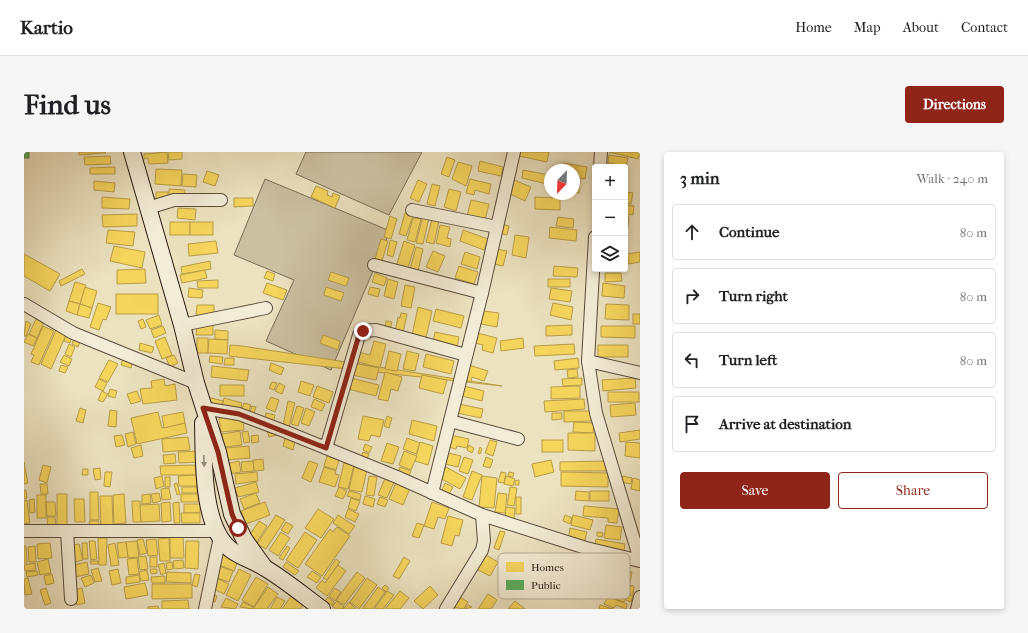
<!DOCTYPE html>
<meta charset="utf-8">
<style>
:root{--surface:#fff;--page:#f6f6f6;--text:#202124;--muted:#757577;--line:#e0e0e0;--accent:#8f2418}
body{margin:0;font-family:"IM FELL French Canon",serif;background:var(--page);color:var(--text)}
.controls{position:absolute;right:12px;top:12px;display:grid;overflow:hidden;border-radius:4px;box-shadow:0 2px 6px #0003}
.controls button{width:36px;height:36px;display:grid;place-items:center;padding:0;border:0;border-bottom:1px solid var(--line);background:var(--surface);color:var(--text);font:20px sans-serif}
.compass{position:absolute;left:520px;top:12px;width:36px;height:36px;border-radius:50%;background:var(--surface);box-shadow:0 2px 6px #0003;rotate:203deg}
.stop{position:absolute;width:12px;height:12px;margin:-9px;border:3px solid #8f2418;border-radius:50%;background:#fff}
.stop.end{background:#8f2418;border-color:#fff;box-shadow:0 1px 4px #0008}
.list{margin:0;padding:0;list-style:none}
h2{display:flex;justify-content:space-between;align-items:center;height:52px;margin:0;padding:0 16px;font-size:17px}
h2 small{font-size:13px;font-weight:400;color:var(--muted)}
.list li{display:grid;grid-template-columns:26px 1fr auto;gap:12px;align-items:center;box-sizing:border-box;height:56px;margin:0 8px 8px;padding:0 8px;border:1px solid var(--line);border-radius:4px}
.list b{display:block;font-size:15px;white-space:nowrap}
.list em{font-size:13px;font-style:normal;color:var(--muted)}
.actions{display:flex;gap:8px;padding:12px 16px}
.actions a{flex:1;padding:9px 0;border:1px solid var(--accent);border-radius:4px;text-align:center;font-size:14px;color:var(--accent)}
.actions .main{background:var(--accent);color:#fff}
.icon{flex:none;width:22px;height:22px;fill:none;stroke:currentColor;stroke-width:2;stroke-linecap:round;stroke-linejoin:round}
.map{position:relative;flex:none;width:616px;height:457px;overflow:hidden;border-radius:4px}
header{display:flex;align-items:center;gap:24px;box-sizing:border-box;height:56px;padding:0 20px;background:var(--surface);border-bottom:1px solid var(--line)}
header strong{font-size:19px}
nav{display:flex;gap:22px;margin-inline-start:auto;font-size:14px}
.intro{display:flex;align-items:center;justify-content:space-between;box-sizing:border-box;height:96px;padding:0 24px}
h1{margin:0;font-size:28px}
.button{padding:10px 18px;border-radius:4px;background:var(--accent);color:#fff;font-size:14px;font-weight:700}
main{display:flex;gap:24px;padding:0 24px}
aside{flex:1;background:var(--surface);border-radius:4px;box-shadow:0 2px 6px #0003}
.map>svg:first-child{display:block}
.green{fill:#cbc0a2;stroke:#7a6c5a}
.homes{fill:#f6d55c;stroke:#b99d46}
.public{fill:#5aae61;stroke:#4c8149}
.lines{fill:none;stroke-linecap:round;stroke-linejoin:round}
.minor-casing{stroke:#5a4b3d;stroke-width:14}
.secondary-casing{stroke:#2a1911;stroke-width:18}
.minor{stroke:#f3ecd6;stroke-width:12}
.secondary{stroke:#f3ecd6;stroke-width:16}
.oneway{fill:#998d7d}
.route{stroke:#8f2418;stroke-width:5}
.key{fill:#f3ecd6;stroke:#b7ad9b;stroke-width:1}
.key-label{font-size:11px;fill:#2a1911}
</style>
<header>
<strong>Kartio</strong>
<nav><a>Home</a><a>Map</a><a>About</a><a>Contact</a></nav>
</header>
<div class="intro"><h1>Find us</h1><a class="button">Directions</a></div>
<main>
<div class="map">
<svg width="616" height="457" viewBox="0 0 616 457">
<rect width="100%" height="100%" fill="#ece2c0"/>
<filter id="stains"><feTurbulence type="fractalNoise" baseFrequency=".005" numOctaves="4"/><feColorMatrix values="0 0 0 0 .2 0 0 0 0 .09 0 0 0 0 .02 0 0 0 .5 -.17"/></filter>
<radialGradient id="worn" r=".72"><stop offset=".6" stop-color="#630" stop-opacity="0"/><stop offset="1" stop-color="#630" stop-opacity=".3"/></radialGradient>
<!-- green -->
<g class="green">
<polygon points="282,0 398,0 365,63 272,22"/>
<polygon points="241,27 366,79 307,218 242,189 270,128 210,103"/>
</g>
<!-- homes -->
<g class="homes">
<polygon points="55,0 81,0 82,1 55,3"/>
<polygon points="143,0 144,11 125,12 124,6 120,7 120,2"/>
<polygon points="144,0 158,0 158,7 145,8"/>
<polygon points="496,0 525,0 523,10 495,4"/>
<polygon points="585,0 612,0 616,1 614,7"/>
<polygon points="585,3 604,6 602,14 584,11"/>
<polygon points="86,4 87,12 61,13 60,5"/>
<polygon points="423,5 431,8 425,25 417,22"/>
<polygon points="456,9 479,15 477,24 454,19"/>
<polygon points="434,10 448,14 442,34 428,27"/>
<polygon points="540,11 563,15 561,27 550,25 550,18 539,18"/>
<polygon points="578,11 596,15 577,15"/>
<polygon points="91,15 91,22 66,22 66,16"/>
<polygon points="601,16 604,17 602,27 601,27"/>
<polygon points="132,17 158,18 157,34 131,32"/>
<polygon points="499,18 525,23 523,32 498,26"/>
<polygon points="183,19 195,23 191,34 179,30"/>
<polygon points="159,22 173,23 172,35 158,34"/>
<polygon points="446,27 467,32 465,42 451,38 450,43 442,41"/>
<polygon points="394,28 403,32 395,50 386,46"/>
<polygon points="490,28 507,35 501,49 484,41"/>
<polygon points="550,28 556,29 555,41 550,40"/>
<polygon points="70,29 91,31 90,40 70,38"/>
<polygon points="408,32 416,34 411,54 403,52"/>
<polygon points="292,34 304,39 303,43 308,45 309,41 316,44 311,56 287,45"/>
<polygon points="145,37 161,38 160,48 145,47"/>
<polygon points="425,37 437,40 432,59 420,55"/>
<rect x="132" y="40" width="12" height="7"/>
<polygon points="601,40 609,41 607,52 601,51"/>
<polygon points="78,45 106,47 105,57 78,56"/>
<polygon points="511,45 536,46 536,58 511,57"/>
<polygon points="210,46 229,46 229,54 210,55"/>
<polygon points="447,48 465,52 461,68 443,64"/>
<polygon points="601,53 610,54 609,63 601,62"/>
<polygon points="154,56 172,57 171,68 153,66"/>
<polygon points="381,61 389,64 382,84 375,82"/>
<polygon points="113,62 113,74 79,75 78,63"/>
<polygon points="366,64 373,67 367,87 360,85"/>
<polygon points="399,64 405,66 399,92 392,91"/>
<polygon points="534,65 550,67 549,76 532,74"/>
<polygon points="601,65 605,65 604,75 601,74"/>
<polygon points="389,66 397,67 391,90 383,88"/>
<polygon points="408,67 415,69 410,92 402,90"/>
<rect x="146" y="70" width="20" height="13"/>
<rect x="166" y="70" width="23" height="13"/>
<polygon points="477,72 485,74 483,83 475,81"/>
<polygon points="416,73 426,75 423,86 427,87 426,95 412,91"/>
<polygon points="526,75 553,78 552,89 525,86"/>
<polygon points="84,78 111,80 109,94 82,91"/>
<polygon points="439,78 464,87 460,98 436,89"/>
<polygon points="491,83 505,85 502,106 488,103"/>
<polygon points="357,87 364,89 358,109 351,107"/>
<polygon points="366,88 373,90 369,105 363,103"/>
<polygon points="192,89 194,101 165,104 164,92"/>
<polygon points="380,89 391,93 383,119 372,115"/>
<polygon points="90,94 121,100 118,116 86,109"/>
<polygon points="392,95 399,97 394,119 386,117"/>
<polygon points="473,97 483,99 479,114 470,112"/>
<polygon points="409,99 421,104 414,120 402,115"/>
<polygon points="441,100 456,105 453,117 437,112"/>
<polygon points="616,100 616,110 605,112 603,102"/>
<polygon points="0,102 36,122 26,139 0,124"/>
<polygon points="601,102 603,115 601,115"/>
<polygon points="186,109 187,117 158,122 157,115"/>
<polygon points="435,114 454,120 450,132 431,126"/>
<polygon points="530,114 554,116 553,125 529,124"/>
<polygon points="58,117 61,122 37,134 35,129"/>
<polygon points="121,117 122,131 93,132 93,118"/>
<polygon points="181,118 183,126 158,131 156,123"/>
<polygon points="243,119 251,122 249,129 240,126"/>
<polygon points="307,120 325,126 322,134 304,128"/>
<polygon points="351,121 363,126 360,134 348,130"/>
<polygon points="581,121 597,121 598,129 581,130"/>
<polygon points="364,127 374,130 370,147 360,144"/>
<rect x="524" y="127" width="22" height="8"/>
<polygon points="194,128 194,136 174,136 173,129"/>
<polygon points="51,130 62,133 56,152 45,149"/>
<polygon points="243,131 263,138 259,148 239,141"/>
<polygon points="579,131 601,134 600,146 578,144"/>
<polygon points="381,133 391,135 387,156 377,154"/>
<polygon points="61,135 73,139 68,156 56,152"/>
<polygon points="302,135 320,141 317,149 300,143"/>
<polygon points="346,135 356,137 354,145 344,142"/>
<polygon points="165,136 179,138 178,146 164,145"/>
<polygon points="527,136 548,139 546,150 525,147"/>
<rect x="92" y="142" width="42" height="20"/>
<polygon points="45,149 56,152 53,163 42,159"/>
<polygon points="74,151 87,155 82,168 79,167 75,178 66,175"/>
<polygon points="529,151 549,155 547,168 526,163"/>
<polygon points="56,152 68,156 65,166 53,163"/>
<polygon points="582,152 605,153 605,168 581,167"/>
<polygon points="173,153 190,153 190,164 172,163"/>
<polygon points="394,155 408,159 402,186 388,183"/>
<polygon points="412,157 440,164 437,176 409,169"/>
<polygon points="459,159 475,161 473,175 457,172"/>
<polygon points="377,161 383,162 379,181 371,180 374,165 376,166"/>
<rect x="609" y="162" width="7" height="10"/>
<polygon points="135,163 138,173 126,177 122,168"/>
<polygon points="12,167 20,170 13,186 5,182"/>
<polygon points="119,167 122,175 117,177 114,169"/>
<polygon points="2,169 7,172 2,184 0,184"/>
<polygon points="362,169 368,170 366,177 361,176"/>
<polygon points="173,171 189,172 189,183 172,183"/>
<polygon points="548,173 548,183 522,184 522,174"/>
<polygon points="19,174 30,179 15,213 7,210 10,203 7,202"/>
<polygon points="139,174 142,181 130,186 127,178"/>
<polygon points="577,174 611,174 611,186 577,185"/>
<polygon points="32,178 42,183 27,217 17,212"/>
<polygon points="191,178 204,179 204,188 191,187"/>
<polygon points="411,180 435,185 433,195 409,190"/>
<polygon points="453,181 473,186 469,201 458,198 459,193 451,191"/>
<polygon points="4,182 13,186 9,194 0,190"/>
<polygon points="42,183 48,185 46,191 40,189"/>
<polygon points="299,183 316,189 314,198 296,191"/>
<polygon points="141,185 148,203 138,207 131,189"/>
<rect x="173" y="186" width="11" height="15"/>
<polygon points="499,186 500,196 477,199 476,189"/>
<polygon points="50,187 56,189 54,195 48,192"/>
<polygon points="185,187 204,188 203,202 184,201"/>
<polygon points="350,189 362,192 356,216 331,209 334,200 346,203"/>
<polygon points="116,191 130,195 128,201 115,198"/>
<polygon points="45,192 51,195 47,205 41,202"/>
<polygon points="550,192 551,202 511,204 510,194"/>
<polygon points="206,193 218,194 478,234 205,204"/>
<rect x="574" y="193" width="30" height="12"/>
<polygon points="365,199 377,202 373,219 361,217"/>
<polygon points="383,199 395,202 391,219 379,217"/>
<polygon points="402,202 430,209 427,222 399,215"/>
<polygon points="40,203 48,207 45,214 36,210"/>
<polygon points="150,203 154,211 146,215 142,206"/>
<polygon points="186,204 199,205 198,212 185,210"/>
<polygon points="99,206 109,209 107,216 97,213"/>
<polygon points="201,206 210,206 210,213 200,213"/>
<polygon points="554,206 555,216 531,218 530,209"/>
<polygon points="85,208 94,212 84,230 75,226"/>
<polygon points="247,211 260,216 257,223 245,218"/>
<polygon points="330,211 355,216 352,228 328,223"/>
<polygon points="37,213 44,215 41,221 35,219"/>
<polygon points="445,213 464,219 460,229 448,225 447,230 440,227"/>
<polygon points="188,214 225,218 223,229 187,225"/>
<polygon points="553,217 554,225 544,226 543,218"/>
<polygon points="361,220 378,225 374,239 367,237 364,249 354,247"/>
<polygon points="398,223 423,228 419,242 395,236"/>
<polygon points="327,226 355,233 352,244 324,237"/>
<polygon points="558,226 558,233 539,234 538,227"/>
<polygon points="611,226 612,236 579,239 578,228"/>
<polygon points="75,227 83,231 79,239 71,235"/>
<polygon points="140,227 141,234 151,232 153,248 119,252 116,237 128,236 127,229"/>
<polygon points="277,229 290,233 286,244 274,240"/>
<polygon points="248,230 253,231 250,238 245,236"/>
<polygon points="255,231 261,234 258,242 251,239"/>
<rect x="196" y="233" width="24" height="11"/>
<polygon points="293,234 309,240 305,251 289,245"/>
<polygon points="440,234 460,239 458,249 438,244"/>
<polygon points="556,234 556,246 527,247 527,235"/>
<polygon points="86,237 93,239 91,246 84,244"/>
<polygon points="78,239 84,242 79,250 74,248"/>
<polygon points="113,239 117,249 107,252 103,242"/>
<rect x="584" y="240" width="31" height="10"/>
<polygon points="184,245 199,249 197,255 182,251"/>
<polygon points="247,245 255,248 251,260 242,256"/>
<polygon points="200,246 218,251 216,259 198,255"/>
<polygon points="290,247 301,252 298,259 287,255"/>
<polygon points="560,247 561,257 521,260 520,249"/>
<polygon points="264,249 271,251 265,275 259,274"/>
<polygon points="220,251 227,253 223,264 216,262"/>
<polygon points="611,251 612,263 587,265 586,253"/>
<polygon points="435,252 459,257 457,266 433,261"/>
<polygon points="228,254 232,255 229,265 225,264"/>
<polygon points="273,254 280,256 274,274 267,272"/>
<polygon points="56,256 62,258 59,271 52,269"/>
<polygon points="282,256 291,260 285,274 277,271"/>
<polygon points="86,258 93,259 92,275 84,274"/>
<polygon points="540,259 567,259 567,269 540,270"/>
<polygon points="134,260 138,276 161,271 163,281 113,292 107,266"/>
<polygon points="159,260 161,271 140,276 138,264"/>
<polygon points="242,261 251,263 249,272 240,269"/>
<polygon points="528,261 538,261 538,267 528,268"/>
<polygon points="219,264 220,278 197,280 195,266"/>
<polygon points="339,264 360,268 356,285 347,283 345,289 334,287"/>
<polygon points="363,264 368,266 365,276 360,274"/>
<polygon points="388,268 413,274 410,289 385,282"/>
<polygon points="550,270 570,271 569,281 549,280"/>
<polygon points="251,276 253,283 245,285 243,278"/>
<polygon points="616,278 616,287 596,290 595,281"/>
<polygon points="216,279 218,293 200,295 198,282"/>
<polygon points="224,279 226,290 220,291 218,280"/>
<polygon points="109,280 112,292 104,295 101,282"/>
<polygon points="544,281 571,281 571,299 544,298"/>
<polygon points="98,283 101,293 92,295 90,284"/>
<polygon points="234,283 235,290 228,291 227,284"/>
<polygon points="426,283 445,287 443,296 433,294 432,297 424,295"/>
<polygon points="164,285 166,298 139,300 138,287"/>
<polygon points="261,286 271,289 269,298 259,294"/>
<polygon points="383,286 396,291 392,302 379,297"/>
<polygon points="466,288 473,290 469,304 461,301"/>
<rect x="518" y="288" width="21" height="12"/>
<polygon points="396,290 409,294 404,313 391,309"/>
<polygon points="602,290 616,291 616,306 601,304"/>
<polygon points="363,291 375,295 369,312 357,309"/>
<polygon points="341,292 348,295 345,301 339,298"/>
<polygon points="117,293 119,304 110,306 107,296"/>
<polygon points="445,293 450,296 448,301 443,298"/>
<polygon points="225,294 226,306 202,308 201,296"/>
<polygon points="456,295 458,297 456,302 454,301"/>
<polygon points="174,299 175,310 155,311 154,300"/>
<polygon points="380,299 393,304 387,318 375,313"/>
<polygon points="339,300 345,302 343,307 337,305"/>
<polygon points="424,301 437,304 434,315 421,312"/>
<polygon points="151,302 152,311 140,312 139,303"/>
<polygon points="303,304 315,308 312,318 300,314"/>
<polygon points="440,305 449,308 444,322 435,319"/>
<polygon points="462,305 469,308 466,316 459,314"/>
<polygon points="239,307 240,318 230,319 229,308"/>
<polygon points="527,308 530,320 511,325 508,312"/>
<polygon points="215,309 217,320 204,322 202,312"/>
<polygon points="229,309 230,319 218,320 217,310"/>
<polygon points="285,309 294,312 287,330 278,326"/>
<polygon points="582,309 582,319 536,319 536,310"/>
<polygon points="0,310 4,331 0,332"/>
<polygon points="320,311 330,313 324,337 314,335"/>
<polygon points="19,313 27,315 23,331 15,328"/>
<polygon points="171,313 172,323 137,323 136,314"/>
<polygon points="300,315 312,319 311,322 315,323 311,335 295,330"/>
<polygon points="330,315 343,318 338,340 325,338"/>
<polygon points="376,315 387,319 385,324 374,320"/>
<polygon points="422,315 442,326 436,337 416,326"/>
<polygon points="76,316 77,327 71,328 69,317"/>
<polygon points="59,317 64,317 64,323 58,323"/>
<polygon points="448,319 458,323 448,348 439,345"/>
<polygon points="81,320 88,320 86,335 80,334"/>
<polygon points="233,320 234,329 212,332 211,322"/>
<polygon points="477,320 482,321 480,331 474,330"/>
<polygon points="485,320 490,321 489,325 484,324"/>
<polygon points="537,320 584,321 584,335 537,334"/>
<polygon points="172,323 173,334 155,334 154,324"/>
<polygon points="138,324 140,334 132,337 130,326"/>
<polygon points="345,324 353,325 350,344 342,343"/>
<polygon points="362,324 371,328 363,346 354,343"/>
<polygon points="458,324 473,326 470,356 455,355"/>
<polygon points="482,324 491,327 489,334 480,332"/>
<polygon points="599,324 608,326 607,332 597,330"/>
<rect x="141" y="325" width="5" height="10"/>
<polygon points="609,326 616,328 616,339 607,337"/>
<polygon points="373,328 387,334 379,353 365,347"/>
<polygon points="495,328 495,333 491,333 491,329"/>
<polygon points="232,330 235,340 214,345 211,336"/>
<polygon points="153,331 156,342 153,343 150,332"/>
<polygon points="421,331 429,335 425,342 418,338"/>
<polygon points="16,332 23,332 24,342 17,342"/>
<rect x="158" y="335" width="15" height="6"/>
<polygon points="315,335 323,339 319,347 311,344"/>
<polygon points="486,335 493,336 490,354 483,353"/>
<polygon points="145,336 147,347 138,348 137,337"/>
<polygon points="0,338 2,338 3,346 0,347"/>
<polygon points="325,339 337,342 336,348 323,344"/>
<polygon points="552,339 565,340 565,349 551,348"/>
<rect x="566" y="339" width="19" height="10"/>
<polygon points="66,340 74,340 75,368 66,368"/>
<polygon points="135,341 137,349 129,351 127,342"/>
<polygon points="232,341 236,351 220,357 216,347"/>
<polygon points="474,341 483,342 481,361 471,360"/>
<rect x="33" y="342" width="10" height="32"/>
<polygon points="100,342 102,371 90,372 89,343"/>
<polygon points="126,342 127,351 118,352 118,343"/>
<rect x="157" y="342" width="17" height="8"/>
<rect x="13" y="343" width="9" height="23"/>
<polygon points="76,344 88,344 89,374 77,375"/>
<polygon points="341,344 351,347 349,355 339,352"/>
<polygon points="356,345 364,348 361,355 353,352"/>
<rect x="492" y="345" width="5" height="17"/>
<polygon points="327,346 336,349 332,359 324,356"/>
<polygon points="10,347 11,360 6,361 5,348"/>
<polygon points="50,347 60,347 61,370 51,370"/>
<polygon points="3,348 6,371 0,372 0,349"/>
<polygon points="108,349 116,349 117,370 109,370"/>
<polygon points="22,350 31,350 32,364 23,364"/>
<polygon points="146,350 147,369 138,370 137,351"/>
<polygon points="155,350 156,371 150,371 149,351"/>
<polygon points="241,350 246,363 222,372 217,359"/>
<polygon points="408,350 425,356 421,367 414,365 410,377 400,374"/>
<polygon points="135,352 136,369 117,370 116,353"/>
<rect x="160" y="352" width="16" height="9"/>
<polygon points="560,354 595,357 593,371 584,370 584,366 559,364"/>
<polygon points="482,355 491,356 490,368 481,367"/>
<polygon points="294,357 310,367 297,386 281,376"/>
<polygon points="324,357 335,362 331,370 321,365"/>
<polygon points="157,361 176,361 176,371 158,371"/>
<polygon points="252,363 261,368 242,397 233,392"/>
<polygon points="314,363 331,374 325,382 309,371"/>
<polygon points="541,363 548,366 546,372 539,369"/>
<polygon points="549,363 569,368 566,378 547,373"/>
<polygon points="424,364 439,368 435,384 431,383 428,394 417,391"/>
<polygon points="23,365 31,365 32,376 24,377"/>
<polygon points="65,369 75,369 75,375 66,376"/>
<polygon points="235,369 243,374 233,390 225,384"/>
<polygon points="262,370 269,374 264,382 257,378"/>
<polygon points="393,371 400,373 395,386 388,384"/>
<polygon points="582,373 598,375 596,388 580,386"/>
<polygon points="313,375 326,384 298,424 281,412 306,377 309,380"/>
<polygon points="546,376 563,380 560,392 544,388"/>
<polygon points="476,379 481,380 475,398 470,396"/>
<polygon points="257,380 266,386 254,404 245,398"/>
<polygon points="281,380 293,388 274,416 262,408"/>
<polygon points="573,380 579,381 578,385 573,384"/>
<polygon points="146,385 159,385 160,406 146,406"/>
<polygon points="74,386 83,386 82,413 75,413"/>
<polygon points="145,386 146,409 136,409 134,387"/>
<polygon points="119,387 123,401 116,403 113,388"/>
<polygon points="132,387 134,403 124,404 122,388"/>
<polygon points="572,387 601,392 600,399 571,395"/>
<polygon points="65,389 71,389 73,407 67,408"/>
<polygon points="113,389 115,405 104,406 102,390"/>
<polygon points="162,389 175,389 174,417 161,416"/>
<polygon points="102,390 104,405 95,406 93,391"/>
<polygon points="26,391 28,406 14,407 13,392"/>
<polygon points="58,391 63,391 64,407 59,407"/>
<polygon points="91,391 95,413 87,414 84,393"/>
<polygon points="55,392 59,408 50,410 47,393"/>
<polygon points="0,394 2,394 3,411 0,411"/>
<polygon points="11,394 12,410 5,410 4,395"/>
<polygon points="263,394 266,396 259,408 255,406"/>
<polygon points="200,401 215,406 210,419 195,413"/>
<polygon points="460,402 474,410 466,424 452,417"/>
<polygon points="122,404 124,417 116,418 114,405"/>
<rect x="126" y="405" width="7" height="10"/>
<polygon points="380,405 386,409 375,427 369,424"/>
<polygon points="113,406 115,422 105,423 103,407"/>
<polygon points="24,407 27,421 16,423 13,410"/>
<polygon points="312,407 316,410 303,428 299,426"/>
<polygon points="159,408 160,416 150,417 149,409"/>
<polygon points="66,409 74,409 74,412 67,412"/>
<polygon points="63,410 65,422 51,425 49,413"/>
<polygon points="148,410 149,417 143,418 142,411"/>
<polygon points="262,410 275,419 271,423 259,415"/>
<polygon points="11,411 12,418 1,419 0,413"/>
<polygon points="140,411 142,421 137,423 134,413"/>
<polygon points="314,413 322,419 303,444 292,436 298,428 301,431"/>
<polygon points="195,414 209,419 205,430 190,425"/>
<polygon points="74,416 78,429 71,430 67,418"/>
<polygon points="94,417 97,431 88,433 85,419"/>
<polygon points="126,417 133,417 133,421 127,422"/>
<polygon points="215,417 227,423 214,449 202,443"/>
<polygon points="123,418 125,428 117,429 115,420"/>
<polygon points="591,418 608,420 606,431 589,429"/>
<polygon points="13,419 14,423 3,425 2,420"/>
<polygon points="288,419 297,425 293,431 283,425"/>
<polygon points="143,420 167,421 167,431 142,430"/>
<polygon points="333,420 341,426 320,453 312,448"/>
<polygon points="28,422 30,431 22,433 20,424"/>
<polygon points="171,422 176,423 173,435 168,433"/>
<polygon points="67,423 70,431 61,435 57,426"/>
<polygon points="115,423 116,430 102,432 102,425"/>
<polygon points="141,424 141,431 128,431 127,425"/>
<polygon points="232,425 244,432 230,455 218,448"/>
<polygon points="4,426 8,442 1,443 0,427"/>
<polygon points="192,426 205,432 200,442 188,436"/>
<polygon points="343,426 353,433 335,457 326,450"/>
<polygon points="121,431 124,443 102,447 100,435"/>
<polygon points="128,432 168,432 168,446 128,447"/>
<polygon points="361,433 365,436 362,440 358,436"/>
<polygon points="602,433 610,434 609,442 601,442"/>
<polygon points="406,434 414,443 399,457 390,449"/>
<polygon points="244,435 254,442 243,457 229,457"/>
<polygon points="354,435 361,440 349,457 338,457"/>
<polygon points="22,436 27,451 21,453 16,438"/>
<polygon points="58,436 61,451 53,453 50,438"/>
<polygon points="311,436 317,440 311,449 305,444"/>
<polygon points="363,439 370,443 359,457 352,457 351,456"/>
<polygon points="376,439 385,446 376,457 361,457"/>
<polygon points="186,441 193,444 191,450 183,447"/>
<polygon points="464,442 473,448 467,457 454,457"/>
<polygon points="268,443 280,452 276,457 258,457"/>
<polygon points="593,443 602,446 600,450 591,447"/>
<polygon points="604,443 609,444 607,450 602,448"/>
<polygon points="253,445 261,449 256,457 246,457"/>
<polygon points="304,445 310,450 308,453 301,449"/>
<polygon points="436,445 444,450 440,457 429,455"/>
<polygon points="584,445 603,452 602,457 592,453 590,456 580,452"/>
<polygon points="202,446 214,452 211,457 197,455"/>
<polygon points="164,448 165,457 138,457 138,449"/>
<polygon points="313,449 320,455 318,457 312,457 308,454"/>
<polygon points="491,449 501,457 484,457"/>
<polygon points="219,450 229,455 228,457 216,455"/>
<polygon points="325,450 332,457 319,457"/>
<polygon points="444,453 448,455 441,457"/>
<polygon points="576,453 589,457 575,457"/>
<polygon points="134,454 135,457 124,457 124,455"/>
</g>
<!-- public -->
<rect class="public" x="0" y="0" width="5" height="6"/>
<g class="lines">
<defs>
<g id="minor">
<polyline points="576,15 577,0"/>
<polyline points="124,56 150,48 197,48"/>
<polyline points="388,58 473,75"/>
<polyline points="571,85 564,209 572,261 616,408"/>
<polyline points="350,113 458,141"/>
<polyline points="0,152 49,181 172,231"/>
<polyline points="158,173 242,156"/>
<polyline points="564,209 616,221"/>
<polyline points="179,256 215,262 260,279 373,325 458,363 562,396 616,409"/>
<polyline points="426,269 494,287"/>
<polyline points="302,296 335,183 339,179 352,178 442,203"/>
<polyline points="408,341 458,141 490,0"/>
<polyline points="0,379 193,379"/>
<polyline points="43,379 47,447"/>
<polyline points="181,457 196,385"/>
<polyline points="422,457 458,398 460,389 458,363"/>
<polyline points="613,457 616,445"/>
</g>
<g id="secondary">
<polyline points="108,0 158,173 172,231 194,300 208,362 220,387 240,415"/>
<path d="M179,271c1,34 -2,102 27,126 10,8 24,12 35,19 20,12 38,27 57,41"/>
</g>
</defs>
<!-- minor casing -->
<use href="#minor" class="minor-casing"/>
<!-- secondary casing -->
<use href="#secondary" class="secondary-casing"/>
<!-- minor -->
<use href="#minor" class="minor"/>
<!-- secondary -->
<use href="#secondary" class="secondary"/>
</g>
<!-- one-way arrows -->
<defs><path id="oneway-solid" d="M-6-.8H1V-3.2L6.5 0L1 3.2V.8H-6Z"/></defs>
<use class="oneway" href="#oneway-solid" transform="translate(180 309) rotate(88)"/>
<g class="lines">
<!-- route -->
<polyline class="route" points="214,376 208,362 194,300 179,256 215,262 302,296 335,183 339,179"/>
</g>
<!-- legend -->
<rect x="474" y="401" width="132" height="46" rx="6" class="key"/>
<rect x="482" y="410" width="18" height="10" fill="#f6d55c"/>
<rect x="482" y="428" width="18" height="10" fill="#5aae61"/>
<g class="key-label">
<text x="507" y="419">Homes</text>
<text x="507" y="437">Public</text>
</g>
<rect width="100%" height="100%" filter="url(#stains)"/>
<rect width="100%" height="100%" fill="url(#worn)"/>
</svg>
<div class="controls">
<button>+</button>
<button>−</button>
<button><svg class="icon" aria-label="layers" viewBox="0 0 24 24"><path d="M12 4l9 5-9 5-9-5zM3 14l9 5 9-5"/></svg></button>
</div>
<svg class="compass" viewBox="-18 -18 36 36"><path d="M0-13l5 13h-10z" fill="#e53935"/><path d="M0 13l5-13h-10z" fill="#757577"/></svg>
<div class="stop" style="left:214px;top:376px"></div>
<div class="stop end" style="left:339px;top:179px"></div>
</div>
<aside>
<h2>3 min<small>Walk · 240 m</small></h2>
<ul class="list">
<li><svg class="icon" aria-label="ahead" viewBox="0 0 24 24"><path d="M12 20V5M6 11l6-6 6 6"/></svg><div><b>Continue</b></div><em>80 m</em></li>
<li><svg class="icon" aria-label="right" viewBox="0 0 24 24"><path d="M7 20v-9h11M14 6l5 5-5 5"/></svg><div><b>Turn right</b></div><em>80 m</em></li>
<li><svg class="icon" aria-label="left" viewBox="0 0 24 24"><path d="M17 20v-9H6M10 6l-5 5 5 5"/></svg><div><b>Turn left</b></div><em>80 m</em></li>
<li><svg class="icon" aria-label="arrive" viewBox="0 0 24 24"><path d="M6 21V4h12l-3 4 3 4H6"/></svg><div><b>Arrive at destination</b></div></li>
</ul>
<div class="actions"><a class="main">Save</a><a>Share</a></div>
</aside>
</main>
